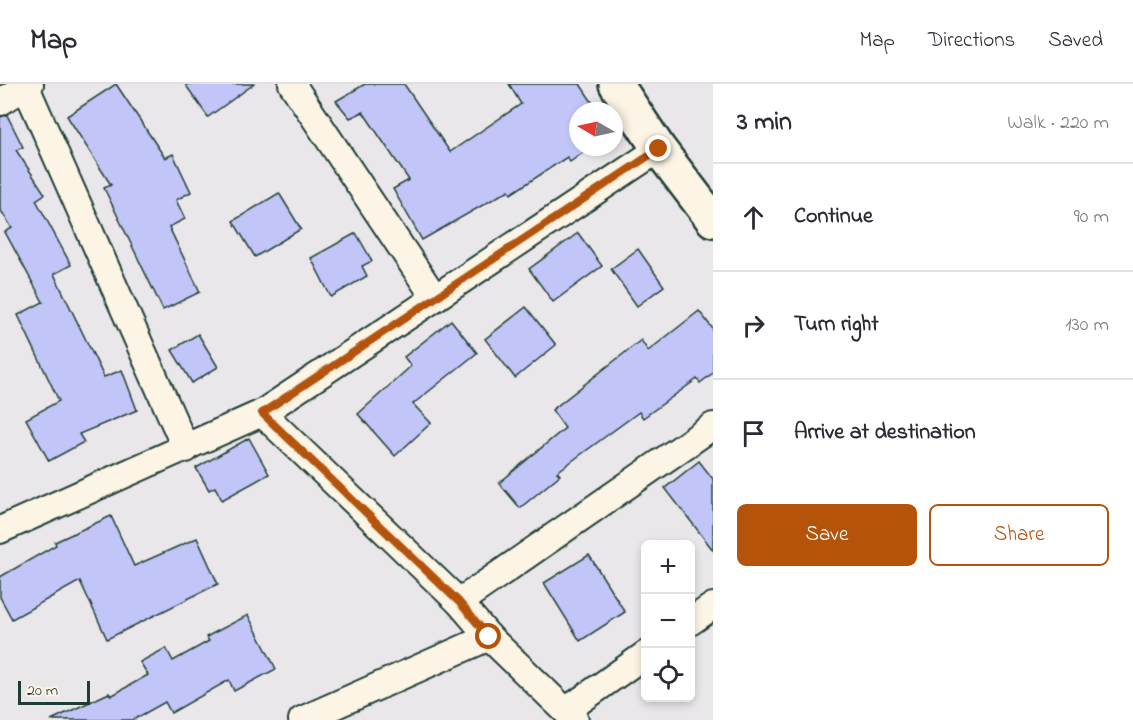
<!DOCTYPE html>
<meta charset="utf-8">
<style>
:root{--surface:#fff;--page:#f2f2f3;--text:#2b2b33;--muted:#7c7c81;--line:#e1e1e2;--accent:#b45309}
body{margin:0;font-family:"Indie Flower",sans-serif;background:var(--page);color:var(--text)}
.controls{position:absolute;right:18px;bottom:18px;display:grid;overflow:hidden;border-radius:9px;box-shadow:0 3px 9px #0003}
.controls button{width:54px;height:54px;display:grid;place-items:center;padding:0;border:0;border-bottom:2px solid var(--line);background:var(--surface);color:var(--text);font:30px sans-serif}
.compass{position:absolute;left:569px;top:18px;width:54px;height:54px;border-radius:50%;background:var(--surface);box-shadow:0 3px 9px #0003;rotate:279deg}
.scale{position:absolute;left:18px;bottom:15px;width:72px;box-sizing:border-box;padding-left:6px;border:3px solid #1f3d34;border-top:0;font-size:16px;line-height:21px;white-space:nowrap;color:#1f3d34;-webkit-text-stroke:4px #fcf5e5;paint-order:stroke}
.stop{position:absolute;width:18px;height:18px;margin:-14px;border:4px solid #b45309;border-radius:50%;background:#fff}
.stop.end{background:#b45309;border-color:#fff;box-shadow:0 2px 6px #0008}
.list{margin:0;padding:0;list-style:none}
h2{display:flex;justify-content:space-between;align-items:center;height:78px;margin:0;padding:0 24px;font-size:26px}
h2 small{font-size:20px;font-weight:400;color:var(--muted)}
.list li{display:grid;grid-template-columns:39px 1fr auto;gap:18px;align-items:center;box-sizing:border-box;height:108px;padding:0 24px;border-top:2px solid var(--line)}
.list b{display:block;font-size:22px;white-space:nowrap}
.list em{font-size:20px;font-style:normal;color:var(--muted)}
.actions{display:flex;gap:12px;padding:18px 24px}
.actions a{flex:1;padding:14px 0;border:2px solid var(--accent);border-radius:9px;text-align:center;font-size:21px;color:var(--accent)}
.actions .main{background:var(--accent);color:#fff}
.icon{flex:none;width:33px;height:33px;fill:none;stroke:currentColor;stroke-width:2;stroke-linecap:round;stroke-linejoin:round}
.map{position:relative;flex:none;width:713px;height:636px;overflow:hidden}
header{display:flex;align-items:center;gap:36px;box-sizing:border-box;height:84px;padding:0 30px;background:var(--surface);border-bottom:2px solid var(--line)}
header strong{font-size:28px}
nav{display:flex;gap:33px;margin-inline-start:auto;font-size:21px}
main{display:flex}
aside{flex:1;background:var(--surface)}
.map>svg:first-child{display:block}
.building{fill:#c1c5f7;stroke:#1f3d34;stroke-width:1.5}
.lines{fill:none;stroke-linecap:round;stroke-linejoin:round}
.street-casing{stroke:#1f3d34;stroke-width:30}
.secondary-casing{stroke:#1f3d34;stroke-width:38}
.street{stroke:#fcf5e5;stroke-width:26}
.secondary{stroke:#fcf5e5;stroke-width:33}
.route{stroke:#b45309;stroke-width:8}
</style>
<header>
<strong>Map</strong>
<nav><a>Map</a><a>Directions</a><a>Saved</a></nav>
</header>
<main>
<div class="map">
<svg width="713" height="636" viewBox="0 0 713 636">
<rect width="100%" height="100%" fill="#eae7ea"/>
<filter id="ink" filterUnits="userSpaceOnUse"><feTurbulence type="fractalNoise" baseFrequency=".0167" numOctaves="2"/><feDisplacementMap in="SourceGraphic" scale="12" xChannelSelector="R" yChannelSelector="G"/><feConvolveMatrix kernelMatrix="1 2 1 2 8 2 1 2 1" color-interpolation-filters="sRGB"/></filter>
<g filter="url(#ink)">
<!-- building -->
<g class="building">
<polygon points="116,0 165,74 173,70 191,108 176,116 185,135 169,143 200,208 163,226 104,104 111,101 67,32"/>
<polygon points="185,0 254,0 208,33"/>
<polygon points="365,0 404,0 450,68 521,20 509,0 580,0 598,27 578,27 578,63 591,63 570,78 567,73 511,110 509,106 422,156 393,105 409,96 363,28 350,34 336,17"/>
<polygon points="7,31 23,63 16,66 45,110 36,116 71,181 54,190 104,293 122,286 137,326 79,350 84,358 49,377 26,335 59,317 18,231 43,218 5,148 12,144 0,125 0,33"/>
<polygon points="279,109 301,145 255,173 233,137"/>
<polygon points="356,149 372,177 362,182 367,192 331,213 311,174"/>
<polygon points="578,149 602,182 553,218 529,185"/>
<polygon points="638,165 664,202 637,222 611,185"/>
<polygon points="526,223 556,261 515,294 485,255"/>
<polygon points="699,227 713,245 713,289 700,299 697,295 643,334 639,328 557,388 560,391 520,424 499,399 565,344 552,326 641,256 648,267"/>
<polygon points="451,236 477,269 413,320 431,339 395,372 358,330 411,282 404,273"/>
<polygon points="198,250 218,283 192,299 172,266"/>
<polygon points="249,354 269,390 222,416 215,403 209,406 196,384"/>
<polygon points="699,377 713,395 713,466 665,404"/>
<polygon points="111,432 134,482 197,454 218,500 107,555 80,497 12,535 0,513 0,493 56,461 55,458"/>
<polygon points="589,471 625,528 580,557 544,499"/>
<polygon points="248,531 276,585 234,607 229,596 171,629 165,618 133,636 51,636 109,609 111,612 148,591 140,578 166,564 173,577 209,557 206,553"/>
</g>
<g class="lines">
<defs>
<g id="street">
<polyline points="292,0 435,214"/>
<polyline points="26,3 186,365"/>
<polyline points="0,18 30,0"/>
<polyline points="262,329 459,518 489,553 575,636"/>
<polyline points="0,446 262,329 659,65"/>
<polyline points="459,518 713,342"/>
<polyline points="690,538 713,522"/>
<polyline points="567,626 646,570"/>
<polyline points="302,636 489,553"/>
</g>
<polyline id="secondary" points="616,0 659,65 713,136"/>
</defs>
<!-- street casing -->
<use href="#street" class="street-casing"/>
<!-- secondary casing -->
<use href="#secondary" class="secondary-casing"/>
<!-- street -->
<use href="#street" class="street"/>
<!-- secondary -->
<use href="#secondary" class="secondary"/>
</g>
</g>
<g class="lines" filter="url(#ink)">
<!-- route -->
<polyline class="route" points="489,553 459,518 262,329 659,65"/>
</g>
</svg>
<div class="controls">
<button>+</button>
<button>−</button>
<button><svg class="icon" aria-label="locate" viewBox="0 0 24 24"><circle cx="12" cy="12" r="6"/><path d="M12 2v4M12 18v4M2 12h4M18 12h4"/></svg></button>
</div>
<svg class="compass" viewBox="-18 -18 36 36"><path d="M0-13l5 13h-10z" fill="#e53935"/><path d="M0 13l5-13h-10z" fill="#7c7c81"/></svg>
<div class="scale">20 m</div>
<div class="stop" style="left:489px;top:553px"></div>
<div class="stop end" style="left:659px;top:65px"></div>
</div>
<aside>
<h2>3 min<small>Walk · 220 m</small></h2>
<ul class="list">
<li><svg class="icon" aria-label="ahead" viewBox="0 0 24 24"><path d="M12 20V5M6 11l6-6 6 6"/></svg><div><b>Continue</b></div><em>90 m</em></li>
<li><svg class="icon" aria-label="right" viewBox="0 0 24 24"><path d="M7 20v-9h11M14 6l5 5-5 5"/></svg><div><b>Turn right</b></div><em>130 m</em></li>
<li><svg class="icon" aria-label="arrive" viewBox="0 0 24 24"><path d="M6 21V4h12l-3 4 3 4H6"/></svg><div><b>Arrive at destination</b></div></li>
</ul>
<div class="actions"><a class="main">Save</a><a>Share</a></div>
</aside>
</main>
